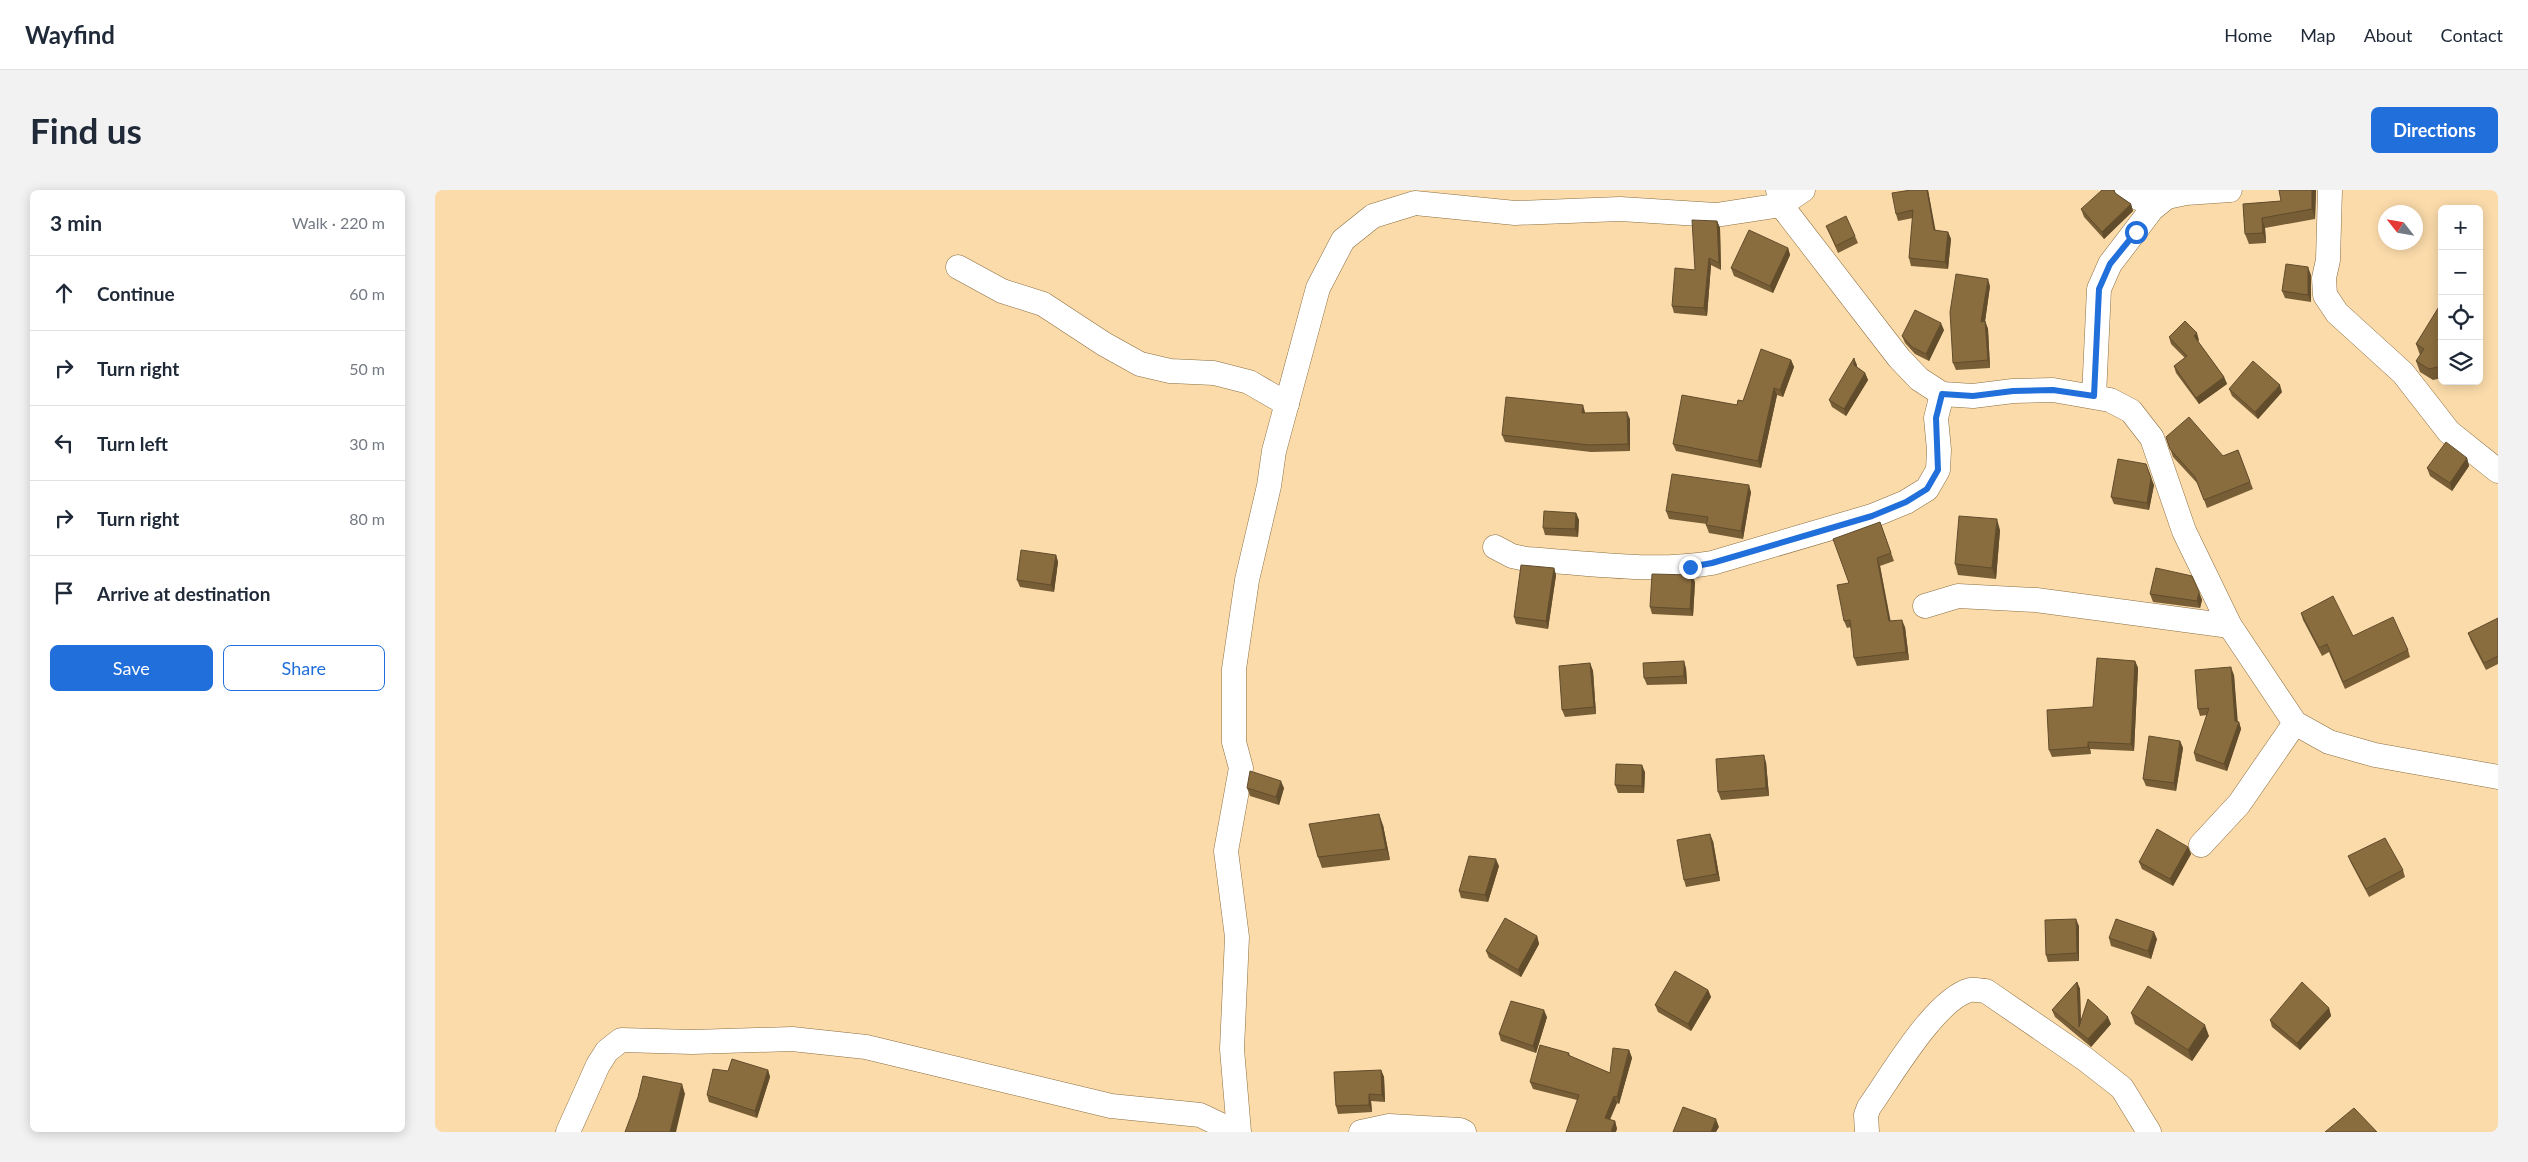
<!DOCTYPE html>
<meta charset="utf-8">
<style>
:root{--surface:#fff;--page:#f2f2f3;--text:#1f2937;--muted:#747a83;--line:#e0e1e3;--accent:#216fda}
body{margin:0;font-family:Lato,sans-serif;background:var(--page);color:var(--text)}
.controls{position:absolute;right:15px;top:15px;display:grid;overflow:hidden;border-radius:8px;box-shadow:0 2px 12px #0003}
.controls button{width:45px;height:45px;display:grid;place-items:center;padding:0;border:0;border-bottom:1px solid var(--line);background:var(--surface);color:var(--text);font:25px sans-serif}
.compass{position:absolute;left:1943px;top:15px;width:45px;height:45px;border-radius:50%;background:var(--surface);box-shadow:0 2px 12px #0003;rotate:301deg}
.stop{position:absolute;width:15px;height:15px;margin:-11px;border:4px solid #216fda;border-radius:50%;background:#fff}
.stop.end{background:#216fda;border-color:#fff;box-shadow:0 1px 5px #0008}
.list{margin:0;padding:0;list-style:none}
h2{display:flex;justify-content:space-between;align-items:center;height:65px;margin:0;padding:0 20px;font-size:21px}
h2 small{font-size:16px;font-weight:400;color:var(--muted)}
.list li{display:grid;grid-template-columns:32px 1fr auto;gap:15px;align-items:center;box-sizing:border-box;height:75px;padding:0 20px;border-top:1px solid var(--line)}
.list b{display:block;font-size:19px;white-space:nowrap}
.list em{font-size:16px;font-style:normal;color:var(--muted)}
.actions{display:flex;gap:10px;padding:15px 20px}
.actions a{flex:1;padding:11px 0;border:1px solid var(--accent);border-radius:8px;text-align:center;font-size:18px;color:var(--accent)}
.actions .main{background:var(--accent);color:#fff}
.icon{flex:none;width:28px;height:28px;fill:none;stroke:currentColor;stroke-width:2;stroke-linecap:round;stroke-linejoin:round}
.map{position:relative;flex:none;width:2063px;height:942px;overflow:hidden;border-radius:8px}
header{display:flex;align-items:center;gap:30px;box-sizing:border-box;height:70px;padding:0 25px;background:var(--surface);border-bottom:1px solid var(--line)}
header strong{font-size:24px}
nav{display:flex;gap:28px;margin-inline-start:auto;font-size:18px}
.intro{display:flex;align-items:center;justify-content:space-between;box-sizing:border-box;height:120px;padding:0 30px}
h1{margin:0;font-size:35px}
.button{padding:12px 22px;border-radius:8px;background:var(--accent);color:#fff;font-size:18px;font-weight:700}
main{display:flex;gap:30px;padding:0 30px}
aside{flex:1;background:var(--surface);border-radius:8px;box-shadow:0 2px 12px #0003}
.map>svg:first-child{display:block}
.lines{fill:none;stroke-linecap:round;stroke-linejoin:round}
.minor-casing{stroke:#8b6e40;stroke-width:25}
.minor{stroke:#fff;stroke-width:24}
.wall{fill:#775e36}
.shaded-wall{fill:#614c2c}
.building{fill:#8a6d3f;stroke:#614c2c}
.route{stroke:#216fda;stroke-width:6}
</style>
<header>
<strong>Wayfind</strong>
<nav><a>Home</a><a>Map</a><a>About</a><a>Contact</a></nav>
</header>
<div class="intro"><h1>Find us</h1><a class="button">Directions</a></div>
<main>
<aside>
<h2>3 min<small>Walk · 220 m</small></h2>
<ul class="list">
<li><svg class="icon" aria-label="ahead" viewBox="0 0 24 24"><path d="M12 20V5M6 11l6-6 6 6"/></svg><div><b>Continue</b></div><em>60 m</em></li>
<li><svg class="icon" aria-label="right" viewBox="0 0 24 24"><path d="M7 20v-9h11M14 6l5 5-5 5"/></svg><div><b>Turn right</b></div><em>50 m</em></li>
<li><svg class="icon" aria-label="left" viewBox="0 0 24 24"><path d="M17 20v-9H6M10 6l-5 5 5 5"/></svg><div><b>Turn left</b></div><em>30 m</em></li>
<li><svg class="icon" aria-label="right" viewBox="0 0 24 24"><path d="M7 20v-9h11M14 6l5 5-5 5"/></svg><div><b>Turn right</b></div><em>80 m</em></li>
<li><svg class="icon" aria-label="arrive" viewBox="0 0 24 24"><path d="M6 21V4h12l-3 4 3 4H6"/></svg><div><b>Arrive at destination</b></div></li>
</ul>
<div class="actions"><a class="main">Save</a><a>Share</a></div>
</aside>
<div class="map">
<svg width="2063" height="942" viewBox="0 0 2063 942">
<rect width="100%" height="100%" fill="#fbdbaa"/>
<g class="lines">
<defs>
<g id="minor">
<polyline points="1343,0 1346,15 1464,168 1484,189 1507,204"/>
<path d="M1692,0c12,13 24,11 40,7"/>
<polyline points="1895,0 1893,70 1889,88 1890,105 1902,123 1968,183 2014,242 2063,281"/>
<polyline points="523,77 567,101 608,114 669,154 705,174 735,181 779,183 814,192 852,214"/>
<polyline points="1659,206 1664,99 1675,74 1717,19 1732,7 1751,3 1795,0"/>
<path d="M1060,357l17,9 14,3c61,4 125,14 186,4l160,-47 34,-14 21,-13 11,-19 1,-20 -3,-32 6,-24 31,2 40,-5 40,-1 57,10 21,11 21,27 32,93 46,95 65,97 34,19 46,13 123,22"/>
<polyline points="1490,416 1523,406 1601,410 1795,436"/>
<polyline points="1766,655 1804,614 1860,533"/>
<polyline points="133,942 163,875 172,861 186,850 257,852 357,849 431,857 676,916 765,925 801,942"/>
<polyline points="804,942 797,859 802,747 791,661 806,578 799,552 799,479 812,390 834,296 839,261 883,98 908,50 938,26 980,13 1080,23 1185,19 1281,25 1346,15 1368,0"/>
<polyline points="926,942 954,936 1025,940 1029,942"/>
<path d="M1432,942l-1,-17 3,-8c21,-29 66,-108 101,-117 5,-1 11,1 16,1l99,68 37,29 27,44"/>
</g>
</defs>
<!-- minor casing -->
<use href="#minor" class="minor-casing"/>
<!-- minor -->
<use href="#minor" class="minor"/>
</g>
<!-- wall -->
<g class="wall">
<polygon points="1493,0 1500,41 1513,42 1516,49 1513,79 1476,76 1474,68 1478,28 1463,31 1461,24"/>
<polygon points="1881,0 1880,29 1830,38 1831,53 1814,54 1810,44 1808,14 1846,11"/>
<polygon points="1680,3 1696,14 1698,21 1669,49 1649,27 1646,19"/>
<polygon points="1282,31 1285,38 1286,80 1276,75 1272,126 1239,123 1237,116 1260,80"/>
<polygon points="1391,36 1420,46 1423,53 1403,63"/>
<polygon points="1353,58 1355,65 1338,103 1299,86 1296,78"/>
<polygon points="1876,85 1876,112 1850,108 1847,101"/>
<polygon points="1555,96 1550,131 1553,139 1555,178 1521,180 1518,173"/>
<polygon points="2007,116 2007,188 1998,190 1985,182 1981,171 1985,165 1981,154"/>
<polygon points="1509,140 1494,171 1480,164 1470,153 1467,146"/>
<polygon points="1734,147 1764,150 1763,151 1789,187 1792,194 1764,214 1741,183 1739,176 1750,168 1736,154"/>
<polygon points="1356,170 1359,177 1348,207 1342,205 1326,278 1241,261 1238,254 1308,211"/>
<polygon points="1422,175 1422,177 1430,183 1433,190 1411,226 1397,217 1394,210"/>
<polygon points="1794,199 1847,202 1823,229 1797,206"/>
<polygon points="1150,223 1195,229 1195,261 1156,262 1070,252 1067,245"/>
<polygon points="1731,247 1788,266 1803,260 1818,299 1772,318 1763,294 1738,267"/>
<polygon points="2032,268 2034,276 2017,301 1995,286 1992,278"/>
<polygon points="1719,295 1714,320 1679,314 1676,307"/>
<polygon points="1316,302 1308,349 1274,343 1271,335 1272,334 1234,329 1231,321"/>
<polygon points="1141,323 1144,330 1143,347 1110,345 1108,338"/>
<polygon points="1445,332 1459,371 1445,376 1455,431 1470,437 1474,470 1422,476 1419,468 1416,437 1412,438 1409,431 1414,393"/>
<polygon points="1565,340 1561,389 1523,385 1520,374"/>
<polygon points="621,365 623,372 619,402 585,397 582,390"/>
<polygon points="1119,378 1121,385 1113,439 1081,434 1079,427"/>
<polygon points="1260,392 1258,426 1217,424 1215,417"/>
<polygon points="1764,402 1767,410 1765,418 1718,412 1715,404"/>
<polygon points="1866,423 1918,446 1973,460 1975,467 1910,499 1894,462 1887,466 1868,430"/>
<polygon points="2063,428 2063,474 2051,480 2036,451 2033,443"/>
<polygon points="1700,471 1703,478 1699,561 1655,559 1656,564 1617,567 1614,560 1658,517"/>
<polygon points="1155,473 1158,481 1161,524 1130,527 1127,520"/>
<polygon points="1251,478 1252,494 1212,495 1209,488"/>
<polygon points="1799,485 1802,532 1804,532 1806,539 1792,581 1761,571 1759,563 1772,525 1765,526 1763,519"/>
<polygon points="1745,551 1748,558 1741,601 1711,596 1708,589"/>
<polygon points="1331,572 1334,606 1286,610 1283,602"/>
<polygon points="1210,582 1209,603 1183,603 1180,595"/>
<polygon points="812,598 849,598 844,615 815,606"/>
<polygon points="948,635 955,670 887,678 883,667"/>
<polygon points="1278,651 1285,691 1251,697 1249,690"/>
<polygon points="1753,657 1756,664 1738,696 1707,679 1704,672"/>
<polygon points="1913,666 1968,680 1970,687 1934,707 1916,673"/>
<polygon points="1064,676 1053,712 1026,708 1024,701"/>
<polygon points="1644,736 1644,771 1613,772 1611,765"/>
<polygon points="1102,746 1104,754 1086,787 1054,768 1051,761"/>
<polygon points="1674,748 1722,749 1716,769 1676,756"/>
<polygon points="1642,792 1645,799 1646,830 1676,834 1656,857 1620,827 1617,820"/>
<polygon points="1273,800 1276,807 1256,841 1223,822 1220,815"/>
<polygon points="1894,818 1896,826 1865,860 1837,837 1835,830"/>
<polygon points="1696,823 1774,846 1757,871 1700,834"/>
<polygon points="1112,827 1101,863 1066,851 1064,844"/>
<polygon points="1194,860 1197,868 1184,914 1182,913 1175,930 1180,931 1182,939 1142,910 1098,899 1095,892 1134,863 1135,866 1175,883"/>
<polygon points="333,880 335,887 322,928 274,912 272,905 293,881"/>
<polygon points="946,880 949,887 950,912 936,911 937,922 903,924 901,916"/>
</g>
<!-- shaded-wall -->
<g class="shaded-wall">
<polygon points="1492,0 1493,0 1502,48 1499,40"/>
<polygon points="1877,0 1881,0 1880,29 1877,19"/>
<polygon points="1696,14 1698,21 1669,49 1667,42"/>
<polygon points="1827,28 1830,38 1831,53 1828,43"/>
<polygon points="1282,31 1285,38 1286,80 1284,73"/>
<polygon points="1513,42 1516,49 1513,79 1510,72"/>
<polygon points="1353,58 1355,65 1338,103 1335,96"/>
<polygon points="1274,68 1276,75 1272,126 1269,118"/>
<polygon points="1873,77 1876,85 1876,112 1873,105"/>
<polygon points="1553,89 1555,96 1549,139 1546,132"/>
<polygon points="1550,131 1553,139 1555,178 1553,170"/>
<polygon points="1506,133 1509,140 1494,171 1491,164"/>
<polygon points="1762,143 1764,150 1762,152 1759,146"/>
<polygon points="1419,168 1422,175 1422,183 1419,175"/>
<polygon points="1356,170 1359,177 1348,207 1345,200"/>
<polygon points="1430,183 1433,190 1411,226 1409,219"/>
<polygon points="1789,187 1792,194 1764,214 1761,208"/>
<polygon points="1845,195 1847,202 1823,229 1820,222"/>
<polygon points="1339,198 1342,205 1326,278 1323,271"/>
<polygon points="1148,215 1150,222 1150,230 1147,223"/>
<polygon points="1192,222 1195,229 1195,261 1193,254"/>
<polygon points="2032,268 2034,276 2017,301 2015,293"/>
<polygon points="1711,274 1719,295 1714,320 1712,313"/>
<polygon points="1314,295 1316,302 1308,349 1306,341"/>
<polygon points="1141,323 1144,330 1143,347 1140,339"/>
<polygon points="1562,329 1565,340 1561,389 1557,378"/>
<polygon points="621,365 623,372 619,402 616,395"/>
<polygon points="1442,368 1445,376 1457,438 1454,431"/>
<polygon points="1119,378 1121,385 1113,439 1111,431"/>
<polygon points="1257,385 1260,392 1258,426 1255,419"/>
<polygon points="1764,402 1767,410 1765,418 1762,411"/>
<polygon points="1467,430 1470,437 1474,470 1471,462"/>
<polygon points="1249,471 1251,478 1252,494 1249,486"/>
<polygon points="1700,471 1703,478 1699,561 1696,554"/>
<polygon points="1155,473 1158,481 1161,524 1159,517"/>
<polygon points="1796,477 1799,485 1803,534 1804,532 1806,539 1792,581 1789,574 1800,531"/>
<polygon points="1745,551 1748,558 1741,601 1739,593"/>
<polygon points="1653,552 1655,559 1656,564 1653,557"/>
<polygon points="1329,565 1331,572 1334,606 1331,598"/>
<polygon points="1207,575 1210,582 1209,603 1207,596"/>
<polygon points="846,591 849,598 844,615 841,607"/>
<polygon points="944,624 948,635 955,670 951,659"/>
<polygon points="1275,644 1278,651 1285,691 1282,684"/>
<polygon points="1753,657 1756,664 1738,696 1735,689"/>
<polygon points="1061,669 1064,676 1053,712 1050,705"/>
<polygon points="1641,729 1644,736 1644,771 1642,763"/>
<polygon points="1719,742 1722,749 1716,769 1713,761"/>
<polygon points="1102,746 1104,754 1086,787 1083,780"/>
<polygon points="1642,792 1645,799 1646,844 1644,837"/>
<polygon points="1273,800 1276,807 1256,841 1253,834"/>
<polygon points="1894,818 1896,826 1865,860 1862,853"/>
<polygon points="1109,820 1112,827 1101,863 1098,856"/>
<polygon points="1673,827 1676,834 1656,857 1653,849"/>
<polygon points="1770,835 1774,846 1757,871 1753,860"/>
<polygon points="1194,860 1197,868 1184,914 1182,907"/>
<polygon points="333,880 335,887 322,928 320,921"/>
<polygon points="946,880 949,887 950,912 947,905"/>
<polygon points="247,894 250,904 241,942 235,942"/>
<polygon points="934,904 936,911 937,922 934,915"/>
<polygon points="1179,906 1182,913 1172,935 1170,928"/>
<polygon points="1281,929 1284,937 1281,942 1276,942"/>
<polygon points="1180,931 1182,939 1181,942 1176,942"/>
</g>
<!-- building -->
<g class="building">
<polygon points="1476,0 1492,0 1499,40 1513,42 1510,72 1474,68 1478,20 1461,24 1457,3"/>
<polygon points="1667,0 1679,0 1680,3 1696,14 1667,42 1646,19"/>
<polygon points="1844,0 1877,0 1877,19 1827,28 1828,43 1810,44 1808,14 1846,11"/>
<polygon points="1411,26 1420,46 1401,56 1391,36"/>
<polygon points="1257,30 1282,31 1284,73 1274,68 1269,118 1237,116 1240,78 1260,80"/>
<polygon points="1314,40 1353,58 1335,96 1296,78"/>
<polygon points="1851,74 1873,77 1873,105 1847,101"/>
<polygon points="1521,84 1553,89 1546,132 1550,131 1553,170 1518,173 1515,122"/>
<polygon points="2005,115 2007,116 2007,176 1994,179 1981,171 1989,159 1981,154"/>
<polygon points="1480,120 1506,133 1491,164 1477,157 1467,146"/>
<polygon points="1750,131 1762,143 1759,146 1789,187 1761,208 1739,176 1752,166 1734,147"/>
<polygon points="1326,159 1356,170 1345,200 1339,198 1323,271 1238,254 1247,205 1302,215 1303,210 1308,211"/>
<polygon points="1419,168 1419,175 1430,183 1409,219 1394,210"/>
<polygon points="1818,171 1845,195 1820,222 1794,199"/>
<polygon points="1071,207 1148,215 1147,223 1192,222 1193,254 1154,255 1067,245"/>
<polygon points="1754,227 1788,266 1803,260 1815,292 1769,310 1760,287 1735,259 1731,247"/>
<polygon points="2011,252 2032,268 2015,293 1992,278"/>
<polygon points="1683,269 1711,274 1716,288 1712,313 1676,307"/>
<polygon points="1237,284 1314,295 1306,341 1271,335 1273,327 1231,321"/>
<polygon points="1109,321 1141,323 1140,339 1108,338"/>
<polygon points="1524,326 1562,329 1557,378 1520,374"/>
<polygon points="1445,332 1456,363 1442,368 1454,431 1467,430 1471,462 1419,468 1415,430 1409,431 1402,395 1414,393 1398,349"/>
<polygon points="586,360 621,365 616,395 582,390"/>
<polygon points="1086,375 1119,378 1111,431 1079,427"/>
<polygon points="1721,378 1757,386 1764,402 1762,411 1715,404"/>
<polygon points="1217,384 1257,385 1255,419 1215,417"/>
<polygon points="1898,406 1918,446 1958,427 1973,460 1908,492 1892,454 1884,458 1866,423"/>
<polygon points="2063,428 2063,466 2049,473 2033,443"/>
<polygon points="1662,468 1700,471 1696,554 1653,552 1653,557 1614,560 1612,520 1658,517"/>
<polygon points="1249,471 1249,486 1209,488 1208,473"/>
<polygon points="1155,473 1159,517 1127,520 1124,476"/>
<polygon points="1796,477 1800,531 1804,532 1789,574 1759,563 1774,518 1763,519 1760,480"/>
<polygon points="1714,546 1745,551 1739,593 1708,589"/>
<polygon points="1329,565 1331,598 1283,602 1281,569"/>
<polygon points="1181,574 1207,575 1207,596 1180,595"/>
<polygon points="815,581 846,591 841,607 812,598"/>
<polygon points="944,624 951,659 883,667 874,634"/>
<polygon points="1722,639 1753,657 1735,689 1704,672"/>
<polygon points="1275,644 1282,684 1249,690 1242,650"/>
<polygon points="1950,648 1968,680 1931,699 1913,666"/>
<polygon points="1034,666 1061,669 1050,705 1024,701"/>
<polygon points="1070,728 1102,746 1083,780 1051,761"/>
<polygon points="1641,729 1642,763 1611,765 1610,730"/>
<polygon points="1681,729 1719,742 1713,761 1674,748"/>
<polygon points="1240,781 1273,800 1253,834 1220,815"/>
<polygon points="1642,792 1644,837 1653,809 1673,827 1653,849 1617,820"/>
<polygon points="1867,792 1894,818 1862,853 1835,830"/>
<polygon points="1713,796 1770,835 1753,860 1696,823"/>
<polygon points="1076,811 1109,820 1098,856 1064,844"/>
<polygon points="1105,855 1134,863 1133,865 1175,883 1178,858 1194,860 1182,907 1179,906 1170,928 1180,931 1176,942 1131,942 1144,905 1095,892"/>
<polygon points="297,869 333,880 320,921 272,905 278,879 293,881"/>
<polygon points="946,880 947,905 934,904 934,915 901,916 899,882"/>
<polygon points="208,886 247,894 235,942 190,942 203,907"/>
<polygon points="1248,917 1281,929 1276,942 1238,942"/>
<polygon points="1919,918 1942,942 1890,942"/>
</g>
<g class="lines">
<!-- route -->
<polyline class="route" points="1255,377 1277,373 1437,326 1471,312 1492,299 1503,280 1501,228 1507,204 1538,206 1578,201 1618,200 1659,206 1664,99 1675,74 1701,42"/>
</g>
</svg>
<div class="controls">
<button>+</button>
<button>−</button>
<button><svg class="icon" aria-label="locate" viewBox="0 0 24 24"><circle cx="12" cy="12" r="6"/><path d="M12 2v4M12 18v4M2 12h4M18 12h4"/></svg></button>
<button><svg class="icon" aria-label="layers" viewBox="0 0 24 24"><path d="M12 4l9 5-9 5-9-5zM3 14l9 5 9-5"/></svg></button>
</div>
<svg class="compass" viewBox="-18 -18 36 36"><path d="M0-13l5 13h-10z" fill="#e53935"/><path d="M0 13l5-13h-10z" fill="#747a83"/></svg>
<div class="stop" style="left:1701px;top:42px"></div>
<div class="stop end" style="left:1255px;top:377px"></div>
</div>
</main>
